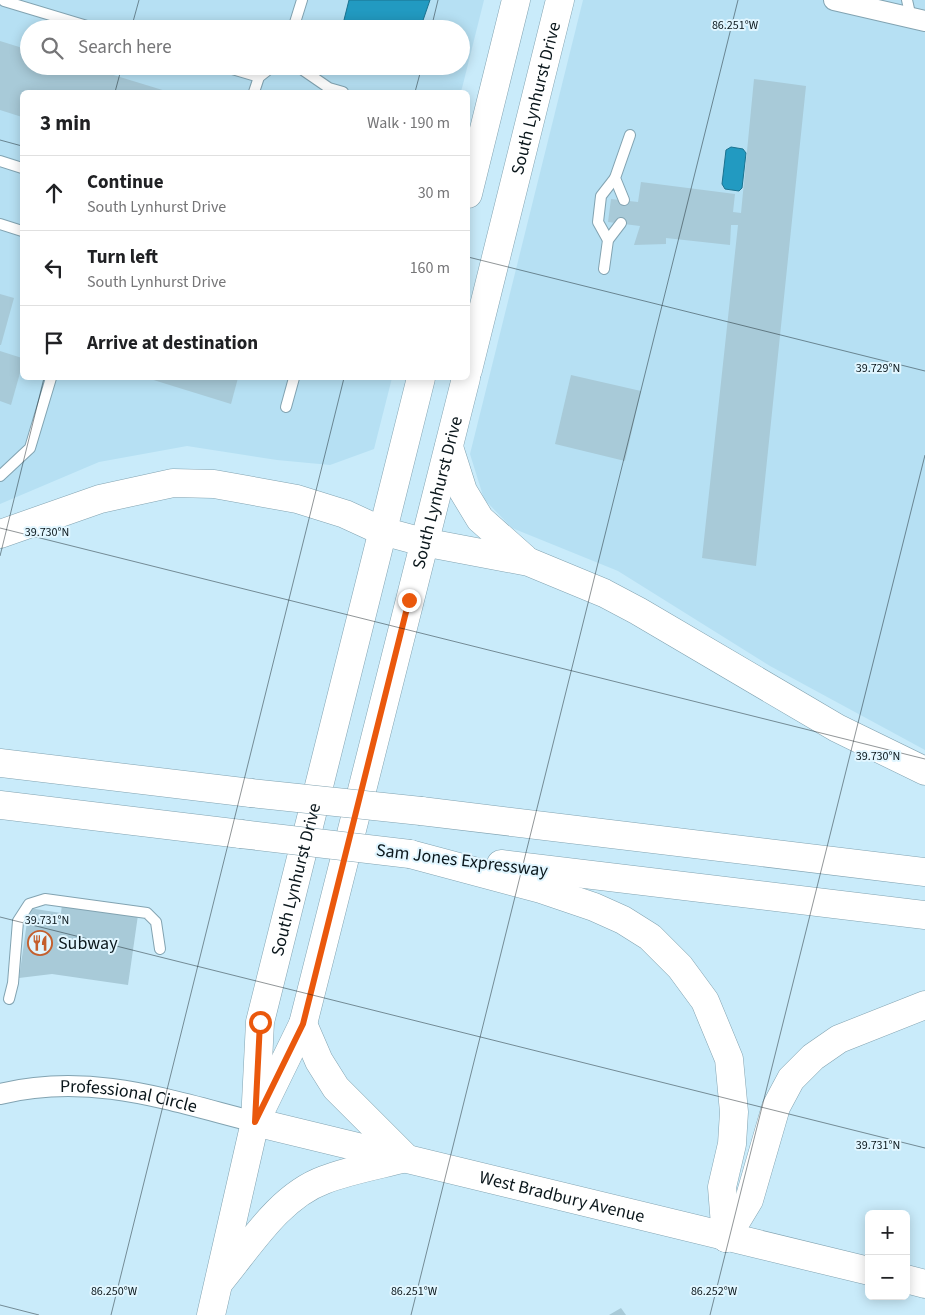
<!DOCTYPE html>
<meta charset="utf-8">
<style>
:root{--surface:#fff;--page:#f2f2f2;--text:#202124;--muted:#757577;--line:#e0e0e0}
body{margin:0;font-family:"Source Sans 3",sans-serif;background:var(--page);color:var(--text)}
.controls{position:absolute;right:15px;bottom:15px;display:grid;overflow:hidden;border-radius:8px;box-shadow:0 2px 12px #0003}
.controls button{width:45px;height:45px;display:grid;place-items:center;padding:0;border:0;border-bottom:1px solid var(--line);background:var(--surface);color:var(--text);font:25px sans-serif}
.stop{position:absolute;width:15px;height:15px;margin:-11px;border:4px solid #ea580c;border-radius:50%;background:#fff}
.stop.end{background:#ea580c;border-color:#fff;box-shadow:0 1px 5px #0008}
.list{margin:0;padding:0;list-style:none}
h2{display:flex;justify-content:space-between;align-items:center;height:65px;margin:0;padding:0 20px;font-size:21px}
h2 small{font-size:16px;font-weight:400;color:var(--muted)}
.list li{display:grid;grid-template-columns:32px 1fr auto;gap:15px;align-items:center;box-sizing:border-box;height:75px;padding:0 20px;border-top:1px solid var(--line)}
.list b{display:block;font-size:19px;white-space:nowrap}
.list p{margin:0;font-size:16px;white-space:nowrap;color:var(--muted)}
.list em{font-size:16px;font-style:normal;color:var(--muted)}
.icon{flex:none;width:28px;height:28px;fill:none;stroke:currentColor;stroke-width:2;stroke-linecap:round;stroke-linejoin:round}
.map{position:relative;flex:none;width:925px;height:1315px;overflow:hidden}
.search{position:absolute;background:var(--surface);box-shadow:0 2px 12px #0003;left:20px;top:20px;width:450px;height:55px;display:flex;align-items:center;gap:12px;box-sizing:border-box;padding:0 18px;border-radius:28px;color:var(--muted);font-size:19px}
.panel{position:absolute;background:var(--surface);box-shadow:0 2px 12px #0003;left:20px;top:90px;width:450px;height:290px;border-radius:8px}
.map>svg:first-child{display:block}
.built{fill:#b6e0f3;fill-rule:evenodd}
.water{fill:#229ac1;stroke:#1b728f}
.building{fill:#a8cad8}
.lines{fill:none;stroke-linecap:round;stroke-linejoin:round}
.lane-casing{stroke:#82a3b1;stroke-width:12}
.street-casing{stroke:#82a3b1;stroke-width:22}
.secondary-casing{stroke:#82a3b1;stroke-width:29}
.highway-casing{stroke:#82a3b1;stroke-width:29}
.lane{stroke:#fff;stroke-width:10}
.street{stroke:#fff;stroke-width:20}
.secondary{stroke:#fff;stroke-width:28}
.highway{stroke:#fff;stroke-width:28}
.highway-bridge-casing{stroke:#82a3b1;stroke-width:29;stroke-linecap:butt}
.highway-bridge{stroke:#fff;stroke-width:28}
.route{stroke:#ea580c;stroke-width:6}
.ticks{fill:none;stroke:#0a161b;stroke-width:1;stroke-opacity:0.45}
.labels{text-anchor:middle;stroke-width:4;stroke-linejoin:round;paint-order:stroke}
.street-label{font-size:18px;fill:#0a161b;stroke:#e1f6ff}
.poi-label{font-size:18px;fill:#0a161b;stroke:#e1f6ff;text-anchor:start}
.ticks-label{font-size:12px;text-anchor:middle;fill:#0a161b;stroke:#e1f6ff;stroke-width:4;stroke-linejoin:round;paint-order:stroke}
</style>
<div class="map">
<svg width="925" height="1315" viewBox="0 0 925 1315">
<rect width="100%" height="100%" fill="#c9ebfa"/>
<!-- built -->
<g class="built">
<path d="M0,0h484l-23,92h-439v286h370l-18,71 -44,16 -53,-5 -90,-14 -88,16 -99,42zM29,29h432v37h-432z"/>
<polygon points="583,0 925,0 925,750 770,666 618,571 512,528 484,499 470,454"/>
</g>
<!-- water -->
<g class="water">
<polygon points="349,0 430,0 420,29 345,29 343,24"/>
<polygon points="731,147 743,149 746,153 742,188 739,191 725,189 722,184 726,150"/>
</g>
<!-- building -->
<g class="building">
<polygon points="0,41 29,50 29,66 84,66 169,92 22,92 22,117 0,110"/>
<polygon points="754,79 806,86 756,566 702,558 738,225 731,225 730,245 666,238 666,244 634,245 640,226 608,222 611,199 638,202 641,182 735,194 733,212 741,213"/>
<polygon points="0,294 14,298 1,345 0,345"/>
<polygon points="0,351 22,358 22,366 11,405 0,401"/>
<polygon points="571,375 641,391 625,461 555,444"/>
<polygon points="147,378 238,378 231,404"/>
<polygon points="62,904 138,915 128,985 52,974 19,978 29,908 61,913"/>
<polygon points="621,1308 626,1315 609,1315"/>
</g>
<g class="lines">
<defs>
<g id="lane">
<polyline points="907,0 911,18"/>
<polyline points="4,1 97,29"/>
<polyline points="293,29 302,0"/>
<polyline points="222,66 259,77"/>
<polyline points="297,66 329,88 343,92"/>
<polyline points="254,92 259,77 273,66"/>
<polyline points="0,161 22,168"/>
<polyline points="624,200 615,178 630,135"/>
<polyline points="0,224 22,231"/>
<polyline points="608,240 598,222 601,196 615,178"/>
<polyline points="604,269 608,240 621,223"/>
<polyline points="286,407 294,378"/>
<polyline points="0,476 30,448 51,378"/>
<polyline points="9,999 13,983 18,921 29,904 45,899 147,913 156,922 160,949"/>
</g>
<g id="street">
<polyline points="834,0 925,21"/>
<path id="s1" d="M0,1094c91,-22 168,6 255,28"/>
</g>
<g id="secondary">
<polyline points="468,194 516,0"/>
<path id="s2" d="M468,370l92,-370"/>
<path id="s3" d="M260,1112l43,-88 163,-646"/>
<path id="s4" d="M255,1122l614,149"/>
<polyline points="906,1279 925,1284"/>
<path d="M221,1280c29,-35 59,-84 103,-100 26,-10 55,-15 82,-22l-70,-70 -17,-27 -16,-37"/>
<path id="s5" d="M211,1315l44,-193 5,-100 161,-644"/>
</g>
<g id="highway">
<polyline points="449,447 463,491 480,519 524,558"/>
<polyline points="0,534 100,499 173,483 214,484 297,499 345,514 382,531 423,542 529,562 604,593 638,611 837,728 925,771"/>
<polyline points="0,763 251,793"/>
<polyline points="0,805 241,834"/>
<polyline points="421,811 925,872"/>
<polyline points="410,854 541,889 594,907 623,920 650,937 680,967 705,1001 729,1059 734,1112 732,1144 722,1187 726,1238"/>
<polyline points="501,864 925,915"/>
<polyline points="726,1238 749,1200 776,1107 791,1079 813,1057 839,1039 925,1005"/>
</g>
</defs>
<!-- lane casing -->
<use href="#lane" class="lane-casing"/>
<!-- street casing -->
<use href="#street" class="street-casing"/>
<!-- secondary casing -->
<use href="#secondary" class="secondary-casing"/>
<!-- highway casing -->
<use href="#highway" class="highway-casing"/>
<!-- lane -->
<use href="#lane" class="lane"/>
<!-- street -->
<use href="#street" class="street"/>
<!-- secondary -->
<use href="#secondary" class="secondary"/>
<!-- highway -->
<use href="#highway" class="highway"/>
<defs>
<g id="highway-bridge">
<polyline points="251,793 421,811"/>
<polyline points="241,834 410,854"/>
</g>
</defs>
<!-- highway-bridge casing -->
<use href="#highway-bridge" class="highway-bridge-casing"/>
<!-- highway-bridge -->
<use href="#highway-bridge" class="highway-bridge"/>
</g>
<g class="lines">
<!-- route -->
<polyline class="route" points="260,1022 255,1122 303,1024 409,600"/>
</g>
<!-- ticks -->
<path class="ticks" d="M131,29l8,-29M431,29l7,-29M115,92l7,-26M415,92l7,-26M0,140l22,6M468,257l457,114M0,528l925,231M0,556l44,-178M0,917l925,231M0,1305l39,10M111,1315l233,-937M411,1315l327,-1315M710,1315l215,-860"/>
<!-- icons -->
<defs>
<symbol id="restaurant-ring" viewBox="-11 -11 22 22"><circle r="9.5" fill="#e1f6ff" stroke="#c45f2d" stroke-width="1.5"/><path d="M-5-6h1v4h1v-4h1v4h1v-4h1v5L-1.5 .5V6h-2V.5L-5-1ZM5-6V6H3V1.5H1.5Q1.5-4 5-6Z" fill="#c45f2d"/></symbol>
</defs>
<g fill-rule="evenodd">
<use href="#restaurant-ring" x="26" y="929" width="28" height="28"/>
</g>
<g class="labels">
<!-- street labels -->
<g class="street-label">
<text dy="6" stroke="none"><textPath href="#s2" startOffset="280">South Lynhurst Drive</textPath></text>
<text dy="6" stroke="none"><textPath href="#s3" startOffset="646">South Lynhurst Drive</textPath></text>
<text transform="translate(462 860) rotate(7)" y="6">Sam Jones Expressway</text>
<text dy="6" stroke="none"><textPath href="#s5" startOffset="445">South Lynhurst Drive</textPath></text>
<text dy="6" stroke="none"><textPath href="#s1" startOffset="130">Professional Circle</textPath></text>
<text dy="6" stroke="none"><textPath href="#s4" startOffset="316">West Bradbury Avenue</textPath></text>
</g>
<!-- poi labels -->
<g class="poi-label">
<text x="58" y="949">Subway</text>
</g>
</g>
<g class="ticks-label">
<text x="735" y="29">86.251°W</text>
<text x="878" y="372">39.729°N</text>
<text x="47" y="536">39.730°N</text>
<text x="878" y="760">39.730°N</text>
<text x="47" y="924">39.731°N</text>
<text x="878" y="1149">39.731°N</text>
<text x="114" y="1295">86.250°W</text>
<text x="414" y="1295">86.251°W</text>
<text x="714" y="1295">86.252°W</text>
</g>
</svg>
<div class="controls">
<button>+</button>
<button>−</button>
</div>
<div class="stop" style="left:260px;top:1022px"></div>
<div class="stop end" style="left:409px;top:600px"></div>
<div class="search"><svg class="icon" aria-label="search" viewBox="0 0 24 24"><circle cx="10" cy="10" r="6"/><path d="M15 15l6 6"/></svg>Search here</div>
<section class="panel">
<h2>3 min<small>Walk · 190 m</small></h2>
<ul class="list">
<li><svg class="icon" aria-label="ahead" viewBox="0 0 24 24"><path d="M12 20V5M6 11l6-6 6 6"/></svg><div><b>Continue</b><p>South Lynhurst Drive</p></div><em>30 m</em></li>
<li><svg class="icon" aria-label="left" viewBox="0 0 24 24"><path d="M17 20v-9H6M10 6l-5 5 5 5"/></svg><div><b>Turn left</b><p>South Lynhurst Drive</p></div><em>160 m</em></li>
<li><svg class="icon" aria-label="arrive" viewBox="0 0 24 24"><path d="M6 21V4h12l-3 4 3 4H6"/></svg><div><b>Arrive at destination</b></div></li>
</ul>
</section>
</div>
